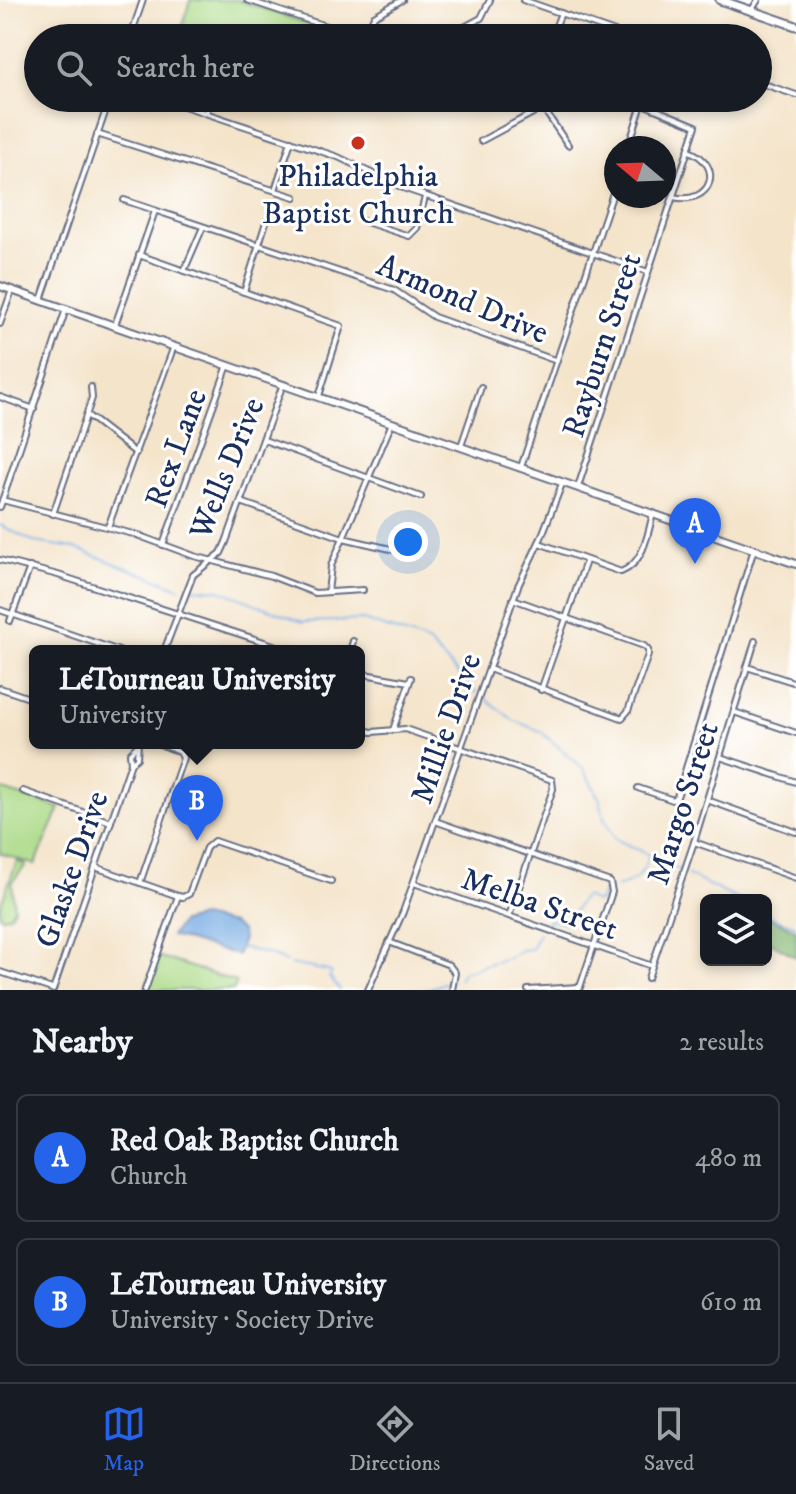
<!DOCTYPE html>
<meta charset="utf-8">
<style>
:root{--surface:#171b24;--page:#20242c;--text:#f1f3f6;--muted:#9ea1a6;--line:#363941;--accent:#2563eb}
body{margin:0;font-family:"IM FELL DW Pica",serif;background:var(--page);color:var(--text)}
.controls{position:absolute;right:24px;bottom:24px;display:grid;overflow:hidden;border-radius:12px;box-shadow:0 4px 12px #0003}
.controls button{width:72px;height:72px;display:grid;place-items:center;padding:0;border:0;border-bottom:2px solid var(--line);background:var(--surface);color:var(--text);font:40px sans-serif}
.compass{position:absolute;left:604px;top:136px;width:72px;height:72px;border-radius:50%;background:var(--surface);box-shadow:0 4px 12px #0003;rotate:289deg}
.you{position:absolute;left:408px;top:542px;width:28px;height:28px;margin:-20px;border:6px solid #fff;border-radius:50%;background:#1a73e8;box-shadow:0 0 0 12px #1a73e833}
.badge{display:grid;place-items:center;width:52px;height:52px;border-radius:50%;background:var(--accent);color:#fff;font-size:26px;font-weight:700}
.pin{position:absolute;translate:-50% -66px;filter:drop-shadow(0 2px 4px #0008)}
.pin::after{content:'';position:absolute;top:42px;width:28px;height:24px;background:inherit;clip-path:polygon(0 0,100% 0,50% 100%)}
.popup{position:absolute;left:29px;top:645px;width:336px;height:104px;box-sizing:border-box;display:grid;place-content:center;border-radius:12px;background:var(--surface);filter:drop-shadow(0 2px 6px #0005);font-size:26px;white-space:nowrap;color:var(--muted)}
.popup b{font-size:30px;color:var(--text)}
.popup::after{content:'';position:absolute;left:50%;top:100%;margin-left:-16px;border:16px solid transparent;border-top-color:var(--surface)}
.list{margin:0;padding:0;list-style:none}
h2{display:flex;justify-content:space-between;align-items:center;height:104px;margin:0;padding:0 32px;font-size:34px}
h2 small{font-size:26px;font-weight:400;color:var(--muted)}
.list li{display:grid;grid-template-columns:52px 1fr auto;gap:24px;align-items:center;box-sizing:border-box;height:128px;margin:0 16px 16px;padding:0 16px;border:2px solid var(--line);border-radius:12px}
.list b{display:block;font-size:30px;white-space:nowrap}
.list p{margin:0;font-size:26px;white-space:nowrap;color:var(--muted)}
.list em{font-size:26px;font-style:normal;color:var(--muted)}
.icon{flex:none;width:44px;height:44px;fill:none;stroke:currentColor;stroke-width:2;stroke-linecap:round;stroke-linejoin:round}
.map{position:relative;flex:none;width:796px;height:990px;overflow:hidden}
.search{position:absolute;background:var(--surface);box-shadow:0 4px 12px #0003;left:24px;right:24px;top:24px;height:88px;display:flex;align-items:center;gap:20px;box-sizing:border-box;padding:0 28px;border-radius:44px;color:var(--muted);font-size:30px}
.sheet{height:392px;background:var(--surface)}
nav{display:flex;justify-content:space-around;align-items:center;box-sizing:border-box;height:112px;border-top:2px solid var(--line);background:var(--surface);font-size:22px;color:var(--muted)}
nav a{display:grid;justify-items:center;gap:4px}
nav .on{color:var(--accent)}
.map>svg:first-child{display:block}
.green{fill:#acda87;stroke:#648472;stroke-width:2}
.forest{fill:#89ba74;stroke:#527469;stroke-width:2}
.water{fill:#75aae2;stroke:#486ca0;stroke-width:2}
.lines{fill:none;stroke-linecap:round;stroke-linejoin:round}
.stream{stroke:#75aae2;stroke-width:2}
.street-casing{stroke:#676e84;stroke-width:8}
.secondary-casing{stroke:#676e84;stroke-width:10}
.primary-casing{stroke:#676e84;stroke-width:11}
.street{stroke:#fff;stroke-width:4}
.secondary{stroke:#fff;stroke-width:6}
.primary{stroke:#fff;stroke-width:7}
.poi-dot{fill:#c8321e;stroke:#fff;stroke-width:3}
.labels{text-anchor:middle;stroke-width:6;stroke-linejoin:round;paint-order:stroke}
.poi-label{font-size:32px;fill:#1b2f5e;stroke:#fff}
.street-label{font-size:32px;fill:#1b2f5e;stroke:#fff}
</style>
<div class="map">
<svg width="796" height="990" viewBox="0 0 796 990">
<rect width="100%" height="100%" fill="#fff"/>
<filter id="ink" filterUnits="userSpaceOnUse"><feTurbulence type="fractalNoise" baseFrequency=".0125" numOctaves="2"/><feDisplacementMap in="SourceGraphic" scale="16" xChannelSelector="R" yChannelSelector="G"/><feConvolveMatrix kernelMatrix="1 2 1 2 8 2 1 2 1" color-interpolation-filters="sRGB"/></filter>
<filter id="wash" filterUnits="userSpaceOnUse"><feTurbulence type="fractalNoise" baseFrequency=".006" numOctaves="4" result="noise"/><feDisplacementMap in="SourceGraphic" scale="32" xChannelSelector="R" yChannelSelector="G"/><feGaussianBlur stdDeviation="1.8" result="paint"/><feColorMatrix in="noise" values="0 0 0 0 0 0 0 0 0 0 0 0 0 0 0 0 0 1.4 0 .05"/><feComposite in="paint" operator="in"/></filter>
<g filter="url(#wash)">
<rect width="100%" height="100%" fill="#f4e4ca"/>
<!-- green -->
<g class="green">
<polygon points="190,0 238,0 338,34 337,38 179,38"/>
<polygon points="0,789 60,808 35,865 0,853"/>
<polygon points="17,861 26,865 12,882 14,908 10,915 3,917 0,916 0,906"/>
<polygon points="157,956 236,982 234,990 145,990"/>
</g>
<!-- forest -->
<polygon class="forest" points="766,916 796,930 796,957 766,940"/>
<!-- water -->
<polygon class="water" points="201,917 232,924 242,932 243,939 237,955 171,936 182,922"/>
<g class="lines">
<!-- stream -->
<g class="stream">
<polyline points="0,525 34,542 74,548 180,588"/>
<polyline points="191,588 219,590 303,622 363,620 423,640 429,643 476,693"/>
<polyline points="485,698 513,720 540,731 583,768 600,800 604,818 615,839 663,861 681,871"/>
<polyline points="688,875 739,900"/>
<path d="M615,887c20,-4 28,-12 34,-32"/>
<polyline points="766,913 773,918 796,926"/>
<path d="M546,925l3,-5 18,3c7,-10 10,-20 18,-27l10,6 5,-2 3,-9 7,-3"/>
<polyline points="240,947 271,955 286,962"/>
<polyline points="290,964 329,971 332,973 329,977 340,990"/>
<polyline points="459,979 463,972 510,957 521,950 531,949 539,933"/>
<polyline points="425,990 452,980"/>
</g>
</g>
</g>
<g filter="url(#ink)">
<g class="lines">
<defs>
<g id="street">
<polyline points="247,0 362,38"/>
<polyline points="523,0 632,38"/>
<polyline points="751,11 758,0"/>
<polyline points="130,38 143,0"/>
<polyline points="365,38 374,16 402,0"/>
<polyline points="444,38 481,18 490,0"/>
<polyline points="546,38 553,33 561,13"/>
<polyline points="758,82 796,95"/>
<polyline points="160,98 338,157 403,188 648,272"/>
<polyline points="543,108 568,145"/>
<polyline points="206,113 211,98"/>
<polyline points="97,134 295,197"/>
<polyline points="481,141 561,98"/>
<polyline points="628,148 644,98"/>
<polyline points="275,190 291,141"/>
<path d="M673,197c39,9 52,-32 16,-46"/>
<polyline points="124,200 394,290 434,317 557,361"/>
<polyline points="363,221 409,236 417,228 425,197"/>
<polyline points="139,255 341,326 319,396"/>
<polyline points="184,271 203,227"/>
<polyline points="244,292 266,222"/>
<polyline points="41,300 110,98"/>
<polyline points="0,324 12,290"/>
<polyline points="115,325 155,211"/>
<polyline points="0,397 34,409"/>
<polyline points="87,415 136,453"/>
<polyline points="264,440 421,497"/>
<polyline points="461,446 481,387"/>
<polyline points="521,467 616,184"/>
<polyline points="578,487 696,126 628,98"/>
<polyline points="2,500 137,535 194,556 271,576 315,593 363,590"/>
<polyline points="241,502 343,538 395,550"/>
<polyline points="0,507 66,309"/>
<polyline points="53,514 92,398 91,387"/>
<polyline points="108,527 174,346"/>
<path d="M539,543l82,29c23,-9 27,-38 32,-59"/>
<polyline points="163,545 228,365"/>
<polyline points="0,560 58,575 292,651"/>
<polyline points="328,592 331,566 392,423"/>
<polyline points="0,610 119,651"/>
<polyline points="10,621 30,567"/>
<polyline points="164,651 193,575 221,553 226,542 283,384"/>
<polyline points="350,651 353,641"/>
<polyline points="747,667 796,683"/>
<polyline points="489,669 622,718 628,711 648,655 648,650 644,646 513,599"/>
<polyline points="359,673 409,682"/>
<polyline points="0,688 35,700"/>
<polyline points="541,690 586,561"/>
<polyline points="734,712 796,733"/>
<polyline points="359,729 372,732 405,729 552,780 553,789 509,916"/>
<polyline points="393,730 411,678"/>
<polyline points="720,757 796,782"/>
<polyline points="131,763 130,753 137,746"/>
<polyline points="638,788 673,800 677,797 754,549"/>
<polyline points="23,791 111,822"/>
<polyline points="707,800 796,832"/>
<polyline points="435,821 610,882 612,892 579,990"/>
<polyline points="694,842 796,878"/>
<polyline points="95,867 178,896 145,990"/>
<polyline points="140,883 183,758 180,752 157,743"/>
<polyline points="414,883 652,966"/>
<polyline points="178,896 183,897 189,894 206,848 214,841 331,881"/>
<polyline points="389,942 449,965 455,973 452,990"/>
<polyline points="0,972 52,989"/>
<polyline points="648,978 694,842 755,641"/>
<polyline points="53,990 131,763 137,758 138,743"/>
<polyline points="368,990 403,912 518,586 541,538 562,484"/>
<polyline points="528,990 579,987"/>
</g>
<polyline id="secondary" points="0,286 796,564"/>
<polyline id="primary" points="720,0 796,26"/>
</defs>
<!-- street casing -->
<use href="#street" class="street-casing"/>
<!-- secondary casing -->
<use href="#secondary" class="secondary-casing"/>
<!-- primary casing -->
<use href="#primary" class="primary-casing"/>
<!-- street -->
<use href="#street" class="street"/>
<!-- secondary -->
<use href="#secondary" class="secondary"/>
<!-- primary -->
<use href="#primary" class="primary"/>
</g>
</g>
<!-- markers -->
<circle class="poi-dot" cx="358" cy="143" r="8"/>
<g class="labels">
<!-- poi labels -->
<g class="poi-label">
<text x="358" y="186">Philadelphia<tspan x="358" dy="37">Baptist Church</tspan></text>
</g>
<!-- street labels -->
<g class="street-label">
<text transform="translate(463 298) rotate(23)" y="11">Armond Drive</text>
<text transform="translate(601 345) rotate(-72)" y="11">Rayburn Street</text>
<text transform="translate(175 448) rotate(-70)" y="11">Rex Lane</text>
<text transform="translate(226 468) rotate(-68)" y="11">Wells Drive</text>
<text transform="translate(445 728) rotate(-71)" y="11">Millie Drive</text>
<text transform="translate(682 803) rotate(-72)" y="11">Margo Street</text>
<text transform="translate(71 869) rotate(-71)" y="11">Glaske Drive</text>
<text transform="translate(540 903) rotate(19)" y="11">Melba Street</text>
</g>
</g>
</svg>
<div class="controls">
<button><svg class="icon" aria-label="layers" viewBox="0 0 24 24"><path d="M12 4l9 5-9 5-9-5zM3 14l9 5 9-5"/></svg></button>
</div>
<svg class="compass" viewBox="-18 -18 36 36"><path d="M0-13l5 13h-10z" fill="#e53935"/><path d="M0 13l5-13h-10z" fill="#9ea1a6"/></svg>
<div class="you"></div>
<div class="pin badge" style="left:695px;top:564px">A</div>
<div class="pin badge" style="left:197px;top:841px">B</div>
<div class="popup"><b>LeTourneau University</b>University</div>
<div class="search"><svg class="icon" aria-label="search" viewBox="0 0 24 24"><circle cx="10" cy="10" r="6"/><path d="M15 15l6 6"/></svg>Search here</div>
</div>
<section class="sheet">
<h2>Nearby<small>2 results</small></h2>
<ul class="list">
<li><span class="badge">A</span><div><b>Red Oak Baptist Church</b><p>Church</p></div><em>480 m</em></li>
<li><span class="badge">B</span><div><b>LeTourneau University</b><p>University · Society Drive</p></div><em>610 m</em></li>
</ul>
</section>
<nav>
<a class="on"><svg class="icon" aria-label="map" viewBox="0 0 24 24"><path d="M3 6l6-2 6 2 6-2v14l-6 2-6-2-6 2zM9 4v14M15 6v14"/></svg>Map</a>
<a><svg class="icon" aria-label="directions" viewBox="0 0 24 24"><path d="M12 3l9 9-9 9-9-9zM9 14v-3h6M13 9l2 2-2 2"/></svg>Directions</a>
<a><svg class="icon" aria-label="saved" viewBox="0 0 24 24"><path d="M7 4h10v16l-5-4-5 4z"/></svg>Saved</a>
</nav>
